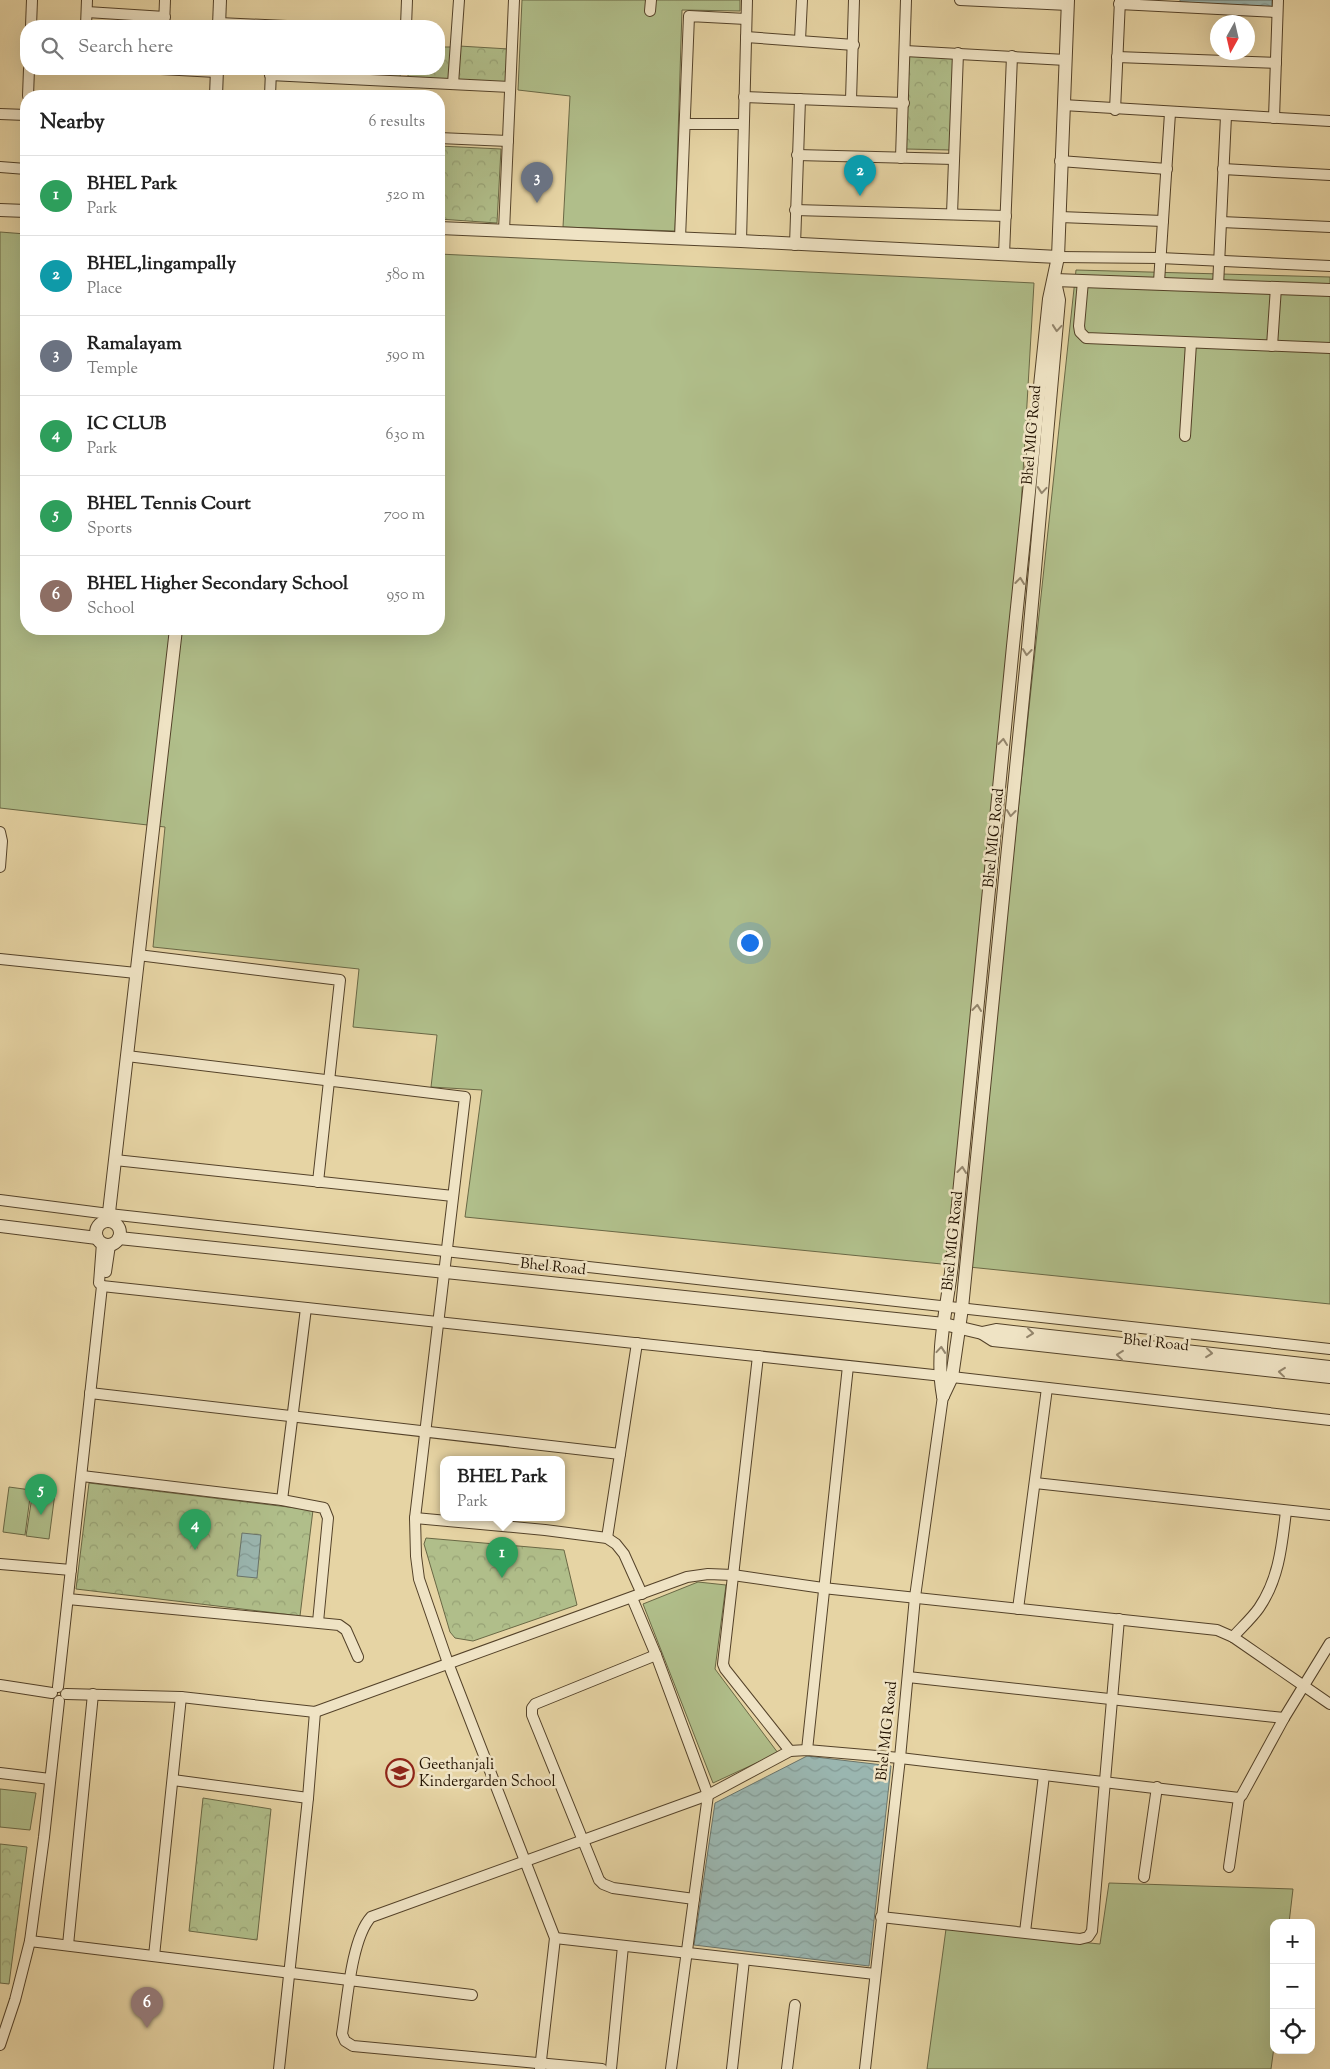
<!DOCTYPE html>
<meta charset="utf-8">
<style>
:root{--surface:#fff;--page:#f6f6f6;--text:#222;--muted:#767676;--line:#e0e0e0;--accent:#8f2418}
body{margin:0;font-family:"Sorts Mill Goudy",serif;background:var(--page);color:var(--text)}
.controls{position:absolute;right:15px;bottom:15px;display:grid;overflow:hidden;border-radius:10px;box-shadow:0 5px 20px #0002}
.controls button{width:45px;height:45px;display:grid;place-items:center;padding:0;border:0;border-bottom:1px solid var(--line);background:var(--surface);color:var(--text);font:25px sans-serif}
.compass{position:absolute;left:1210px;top:15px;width:45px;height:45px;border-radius:50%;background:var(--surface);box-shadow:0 5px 20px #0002;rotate:188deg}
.you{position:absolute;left:749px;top:942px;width:18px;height:18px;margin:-12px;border:4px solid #fff;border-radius:50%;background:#1a73e8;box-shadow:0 0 0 8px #1a73e833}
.badge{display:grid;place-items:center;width:32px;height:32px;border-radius:50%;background:var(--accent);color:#fff;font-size:16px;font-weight:700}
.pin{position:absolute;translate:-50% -41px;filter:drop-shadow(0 1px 2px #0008)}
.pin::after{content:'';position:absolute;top:26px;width:18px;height:15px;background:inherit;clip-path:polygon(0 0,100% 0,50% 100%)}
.popup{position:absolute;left:440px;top:1456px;width:125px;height:65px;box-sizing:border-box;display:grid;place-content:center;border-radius:10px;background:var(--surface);filter:drop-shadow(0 1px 4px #0005);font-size:16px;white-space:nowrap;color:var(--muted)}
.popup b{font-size:19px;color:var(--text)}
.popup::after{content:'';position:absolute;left:50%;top:100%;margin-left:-10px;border:10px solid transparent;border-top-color:var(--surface)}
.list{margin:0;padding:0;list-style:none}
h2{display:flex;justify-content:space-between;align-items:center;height:65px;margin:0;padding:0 20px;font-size:21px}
h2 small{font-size:16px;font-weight:400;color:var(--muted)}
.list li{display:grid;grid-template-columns:32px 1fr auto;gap:15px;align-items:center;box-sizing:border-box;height:80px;padding:0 20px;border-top:1px solid var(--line)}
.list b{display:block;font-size:19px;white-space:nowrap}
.list p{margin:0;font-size:16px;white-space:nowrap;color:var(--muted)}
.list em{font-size:16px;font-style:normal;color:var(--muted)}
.icon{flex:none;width:28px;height:28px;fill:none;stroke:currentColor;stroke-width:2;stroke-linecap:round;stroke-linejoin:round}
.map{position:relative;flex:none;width:1330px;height:2069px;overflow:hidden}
.search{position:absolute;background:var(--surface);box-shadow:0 5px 20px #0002;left:20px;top:20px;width:425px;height:55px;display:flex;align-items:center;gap:12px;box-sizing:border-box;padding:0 18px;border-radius:20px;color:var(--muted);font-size:19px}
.panel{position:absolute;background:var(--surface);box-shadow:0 5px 20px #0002;left:20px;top:90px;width:425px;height:545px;border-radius:20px}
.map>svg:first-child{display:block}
.grass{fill:#b0be8a;stroke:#6a6845}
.park{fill:url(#park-crowns);stroke:#6a6845}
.water{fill:url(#water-waves);stroke:#6a746a}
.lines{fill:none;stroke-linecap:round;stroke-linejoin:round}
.minor-casing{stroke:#544229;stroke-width:12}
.tertiary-casing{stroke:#544229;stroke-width:14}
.minor{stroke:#efe3c4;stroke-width:10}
.tertiary{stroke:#efe3c4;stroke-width:12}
.oneway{stroke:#93856c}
.labels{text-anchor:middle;stroke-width:5;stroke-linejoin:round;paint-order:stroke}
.street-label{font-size:15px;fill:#231200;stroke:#efe3c4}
.poi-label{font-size:15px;fill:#231200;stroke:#efe3c4;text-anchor:start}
</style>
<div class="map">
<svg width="1330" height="2069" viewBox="0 0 1330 2069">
<defs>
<pattern id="park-crowns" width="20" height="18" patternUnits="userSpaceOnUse" patternTransform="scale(1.25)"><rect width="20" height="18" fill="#b0be8a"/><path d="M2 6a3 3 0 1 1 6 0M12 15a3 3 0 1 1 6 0" fill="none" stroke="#97a275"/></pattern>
<pattern id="water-waves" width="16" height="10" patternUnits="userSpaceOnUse" patternTransform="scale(1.25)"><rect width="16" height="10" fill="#9ab6b0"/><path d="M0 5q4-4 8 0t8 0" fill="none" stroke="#849b96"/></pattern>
</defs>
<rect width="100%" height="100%" fill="#e6d4a4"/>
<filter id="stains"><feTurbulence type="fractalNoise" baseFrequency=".004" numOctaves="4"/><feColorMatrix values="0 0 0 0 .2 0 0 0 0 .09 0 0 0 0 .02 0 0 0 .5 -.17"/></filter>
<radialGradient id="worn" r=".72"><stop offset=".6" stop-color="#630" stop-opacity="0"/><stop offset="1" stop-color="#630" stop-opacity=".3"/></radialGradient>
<!-- grass -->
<g class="grass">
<polygon points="522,0 740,0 740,11 682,10 675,231 563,227 570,96 518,90"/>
<polygon points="0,232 26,234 26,629 439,629 439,254 1034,283 1013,646 952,1265 465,1217 482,1090 431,1087 437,1035 353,1027 359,969 153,947 165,827 0,808"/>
<polygon points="1076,270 1330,277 1330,1304 969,1267"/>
<polygon points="9,1487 31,1490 25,1535 3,1532"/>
<polygon points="33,1490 55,1493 49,1539 26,1536"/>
<polygon points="698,1582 726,1585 715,1669 778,1753 713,1783 643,1604"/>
<polygon points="0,1789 36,1793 30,1830 0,1827"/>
<polygon points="1109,1883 1293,1889 1289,1923 1274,1923 1274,2047 1271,2069 927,2069 946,1929 1100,1944"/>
</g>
<!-- park -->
<g class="park">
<polygon points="459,46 509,49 507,84 457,80"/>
<polygon points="439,47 453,47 451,80 408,79 408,69 439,69"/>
<polygon points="908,56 954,58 950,150 906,149"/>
<polygon points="277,69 401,69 400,77 277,71"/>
<polygon points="439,146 501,149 497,223 439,219"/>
<polygon points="89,1483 313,1510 300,1616 76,1589"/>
<polygon points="426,1538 564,1550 577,1605 473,1641 455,1638 450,1632 424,1544"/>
<polygon points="203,1798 271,1809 257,1940 189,1931"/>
<polygon points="0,1844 27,1847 9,1984 0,1983"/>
</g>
<!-- water -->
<g class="water">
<polygon points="1180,0 1272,0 1272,7 1180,2"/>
<polygon points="242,1533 261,1535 257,1578 237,1576"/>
<polygon points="807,1756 891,1766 869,1966 694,1945 715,1803"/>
</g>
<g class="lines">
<defs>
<g id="minor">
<polyline points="960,0 1068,5"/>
<polyline points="1119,4 1277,12"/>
<polyline points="650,11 651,0"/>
<polyline points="87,12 165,17"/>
<polyline points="219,23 287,26"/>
<polyline points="31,26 32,0"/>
<polyline points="86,26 87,0"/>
<polyline points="164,26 165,0"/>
<polyline points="406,26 407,0"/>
<polyline points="746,37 854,45"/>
<polyline points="800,40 802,0"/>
<polyline points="905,51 1066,60"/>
<polyline points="1117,57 1276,63"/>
<polyline points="161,69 216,72"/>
<polyline points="270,75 510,87"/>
<polyline points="453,84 459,0"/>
<polyline points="28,96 29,69"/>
<polyline points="270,96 271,70"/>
<polyline points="744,97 904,103"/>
<polyline points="851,100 854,0"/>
<polyline points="1063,105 1330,121"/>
<polyline points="1115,110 1120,0"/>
<polyline points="0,114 26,115"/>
<polyline points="1274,118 1278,0"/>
<polyline points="685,124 743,124"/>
<polyline points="439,138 508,141"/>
<polyline points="797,155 954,159"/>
<polyline points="901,158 906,0"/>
<polyline points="1060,161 1167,169"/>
<polyline points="0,167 26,169"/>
<polyline points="1223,169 1330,175"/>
<polyline points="795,210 1006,216"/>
<polyline points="952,214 958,53"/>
<polyline points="1060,217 1163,221"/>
<polyline points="1221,222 1330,227"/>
<polyline points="504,231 514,0"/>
<polyline points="680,238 689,16 746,19"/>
<polyline points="741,241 747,0"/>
<polyline points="795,245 800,99"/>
<polyline points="1004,255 1012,56"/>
<polyline points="1058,257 1160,258 1330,266"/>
<polyline points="1083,281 1079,326 1080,332 1086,338 1330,348"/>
<polyline points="1159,282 1170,113"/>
<polyline points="1218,286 1226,116"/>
<polyline points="1272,346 1276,287"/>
<polyline points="1185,436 1191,343"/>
<polyline points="0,832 2,841 0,867"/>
<polyline points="138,955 340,980 318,1182"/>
<polyline points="0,959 136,973"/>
<polyline points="127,1056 465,1097 415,1518 416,1556 419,1579 448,1663 555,1938 540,2069"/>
<polyline points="115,1160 453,1196"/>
<polyline points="0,1200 109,1214 1330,1349"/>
<polyline points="106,1272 110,1245"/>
<polyline points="102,1286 952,1377 1330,1420"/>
<polyline points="758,1356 723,1664 725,1669 790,1751"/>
<polyline points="90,1393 620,1454 637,1343"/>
<polyline points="82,1476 282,1500 324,1508 328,1518 318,1622"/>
<polyline points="1035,1483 1330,1515"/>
<polyline points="282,1500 306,1308"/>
<polyline points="415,1518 545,1530 607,1538 616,1544 624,1554 642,1594"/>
<polyline points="607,1538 620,1454"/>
<polyline points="0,1564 71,1570"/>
<polyline points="632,1598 656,1655 708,1795 671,2069"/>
<polyline points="68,1599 339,1625 346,1630 358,1657"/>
<polyline points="1018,1609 1047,1388"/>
<path d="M1233,1637c8,-9 19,-19 26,-29 20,-29 23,-63 27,-97"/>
<polyline points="656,1655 535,1704 532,1708 532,1715 599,1880 603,1884 613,1888 694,1899"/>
<polyline points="908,1677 1284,1718"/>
<polyline points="0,1685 52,1693"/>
<polyline points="58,1687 102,1286 99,1283 102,1243"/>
<polyline points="66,1694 181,1697 315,1712 687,1577 708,1574 733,1575 823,1588 1217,1630 1233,1637 1330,1704"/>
<polyline points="807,1750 848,1366"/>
<polyline points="0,1773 50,1779"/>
<polyline points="173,1780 308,1798"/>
<polyline points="1229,1867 1239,1798"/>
<polyline points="1144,1877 1157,1787"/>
<polyline points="881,1917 1080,1939 1088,1937 1092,1931 1119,1619"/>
<polyline points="1025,1932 1044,1775"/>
<polyline points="555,1938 875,1974"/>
<polyline points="30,1941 472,1995"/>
<polyline points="68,1945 93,1694"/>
<polyline points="154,1956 181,1697"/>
<polyline points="0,2045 15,2000 30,1941 44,1837 59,1701"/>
<polyline points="279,2069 308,1798 315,1712"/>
<path d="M602,2069l-249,-23 -8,-5 -3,-7c5,-30 9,-95 29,-117l337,-122 82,-44 17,-1 93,8 339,40 3,-3 42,-77 46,-75"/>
<polyline points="611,2069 623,1946"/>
<polyline points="732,2069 744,1960"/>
<polyline points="787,2069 795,2005"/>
<polyline points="865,2069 900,1758 915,1597 943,1396"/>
</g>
<g id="tertiary">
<polyline points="219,26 220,0"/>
<polyline points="216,96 217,69"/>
<polyline points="0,210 26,211"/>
<polyline points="439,228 741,241 1058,257"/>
<polyline points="1055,280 1330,290"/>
<circle cx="108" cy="1233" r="12"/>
<polyline points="108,1221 176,629"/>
<polyline points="0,1226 97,1238"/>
<polyline points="119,1238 944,1324 982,1333 993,1340 1330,1377"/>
<polyline points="982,1333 996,1330 1330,1367"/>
<path d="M943,1396c-8,-43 4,-89 9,-131l61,-619 36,-347 9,-42 10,-257"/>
<polyline points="943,1396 952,1377 962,1308 1028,648 1059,300 1055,282"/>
</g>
</defs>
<!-- minor casing -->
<use href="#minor" class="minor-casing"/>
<!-- tertiary casing -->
<use href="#tertiary" class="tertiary-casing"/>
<!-- minor -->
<use href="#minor" class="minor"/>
<!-- tertiary -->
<use href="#tertiary" class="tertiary"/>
</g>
<!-- one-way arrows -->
<defs><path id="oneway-chevron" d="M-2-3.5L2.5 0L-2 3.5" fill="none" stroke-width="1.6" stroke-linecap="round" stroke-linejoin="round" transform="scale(1.25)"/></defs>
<g class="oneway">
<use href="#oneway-chevron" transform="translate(1057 328) rotate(95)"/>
<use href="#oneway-chevron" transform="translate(1042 490) rotate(95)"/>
<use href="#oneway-chevron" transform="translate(1020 581) rotate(-84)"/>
<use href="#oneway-chevron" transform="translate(1027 652) rotate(96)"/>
<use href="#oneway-chevron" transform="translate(1003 742) rotate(-84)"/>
<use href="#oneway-chevron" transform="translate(1011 813) rotate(96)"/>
<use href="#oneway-chevron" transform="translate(977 1008) rotate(-84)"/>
<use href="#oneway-chevron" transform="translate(962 1170) rotate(-84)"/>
<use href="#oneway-chevron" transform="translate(1030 1333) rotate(6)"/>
<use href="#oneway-chevron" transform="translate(941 1350) rotate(-85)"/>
<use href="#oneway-chevron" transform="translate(1209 1353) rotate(6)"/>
<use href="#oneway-chevron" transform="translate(1120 1355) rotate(-174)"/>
<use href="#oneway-chevron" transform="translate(1282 1372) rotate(-174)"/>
</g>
<!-- icons -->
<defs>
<symbol id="school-ring" viewBox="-11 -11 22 22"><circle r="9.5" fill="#efe3c4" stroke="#8f2418" stroke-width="1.5"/><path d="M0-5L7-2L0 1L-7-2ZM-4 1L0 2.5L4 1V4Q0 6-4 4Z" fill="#8f2418"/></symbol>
</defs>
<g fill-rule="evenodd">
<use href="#school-ring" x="384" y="1757" width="32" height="32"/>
</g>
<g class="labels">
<!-- street labels -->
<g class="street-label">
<text transform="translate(1031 435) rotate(-85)" y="5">Bhel MIG Road</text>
<text transform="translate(993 838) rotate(-84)" y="5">Bhel MIG Road</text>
<text transform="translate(952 1241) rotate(-84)" y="5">Bhel MIG Road</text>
<text transform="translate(553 1266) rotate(6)" y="5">Bhel Road</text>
<text transform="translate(1156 1342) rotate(6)" y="5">Bhel Road</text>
<text transform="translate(886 1731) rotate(-84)" y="5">Bhel MIG Road</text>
</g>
<!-- poi labels -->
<g class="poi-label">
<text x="419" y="1769">Geethanjali<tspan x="419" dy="17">Kindergarden School</tspan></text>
</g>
</g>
<rect width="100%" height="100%" filter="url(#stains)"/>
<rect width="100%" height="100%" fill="url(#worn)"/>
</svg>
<div class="controls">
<button>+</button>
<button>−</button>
<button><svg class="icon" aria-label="locate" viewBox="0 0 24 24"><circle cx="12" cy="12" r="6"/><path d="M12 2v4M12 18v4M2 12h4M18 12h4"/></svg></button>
</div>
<svg class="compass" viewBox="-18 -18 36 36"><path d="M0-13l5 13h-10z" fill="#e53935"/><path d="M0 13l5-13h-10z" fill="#767676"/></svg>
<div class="you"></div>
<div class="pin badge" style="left:502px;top:1578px;background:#2e9e5b">1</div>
<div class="popup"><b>BHEL Park</b>Park</div>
<div class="pin badge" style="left:860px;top:196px;background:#0f9aa8">2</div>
<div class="pin badge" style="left:537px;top:203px;background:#6b7280">3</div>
<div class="pin badge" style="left:195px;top:1550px;background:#2e9e5b">4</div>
<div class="pin badge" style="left:41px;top:1515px;background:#2e9e5b">5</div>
<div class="pin badge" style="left:147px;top:2028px;background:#8d6e63">6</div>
<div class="search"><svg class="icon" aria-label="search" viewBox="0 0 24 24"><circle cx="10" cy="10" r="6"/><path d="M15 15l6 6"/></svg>Search here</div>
<section class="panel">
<h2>Nearby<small>6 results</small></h2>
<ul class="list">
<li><span class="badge" style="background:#2e9e5b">1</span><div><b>BHEL Park</b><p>Park</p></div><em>520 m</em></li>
<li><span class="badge" style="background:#0f9aa8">2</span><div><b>BHEL,lingampally</b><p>Place</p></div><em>580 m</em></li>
<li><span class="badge" style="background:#6b7280">3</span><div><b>Ramalayam</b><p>Temple</p></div><em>590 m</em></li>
<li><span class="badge" style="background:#2e9e5b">4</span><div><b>IC CLUB</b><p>Park</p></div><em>630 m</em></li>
<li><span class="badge" style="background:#2e9e5b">5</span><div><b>BHEL Tennis Court</b><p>Sports</p></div><em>700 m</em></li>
<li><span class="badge" style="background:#8d6e63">6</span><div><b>BHEL Higher Secondary School</b><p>School</p></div><em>950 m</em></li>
</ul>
</section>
</div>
